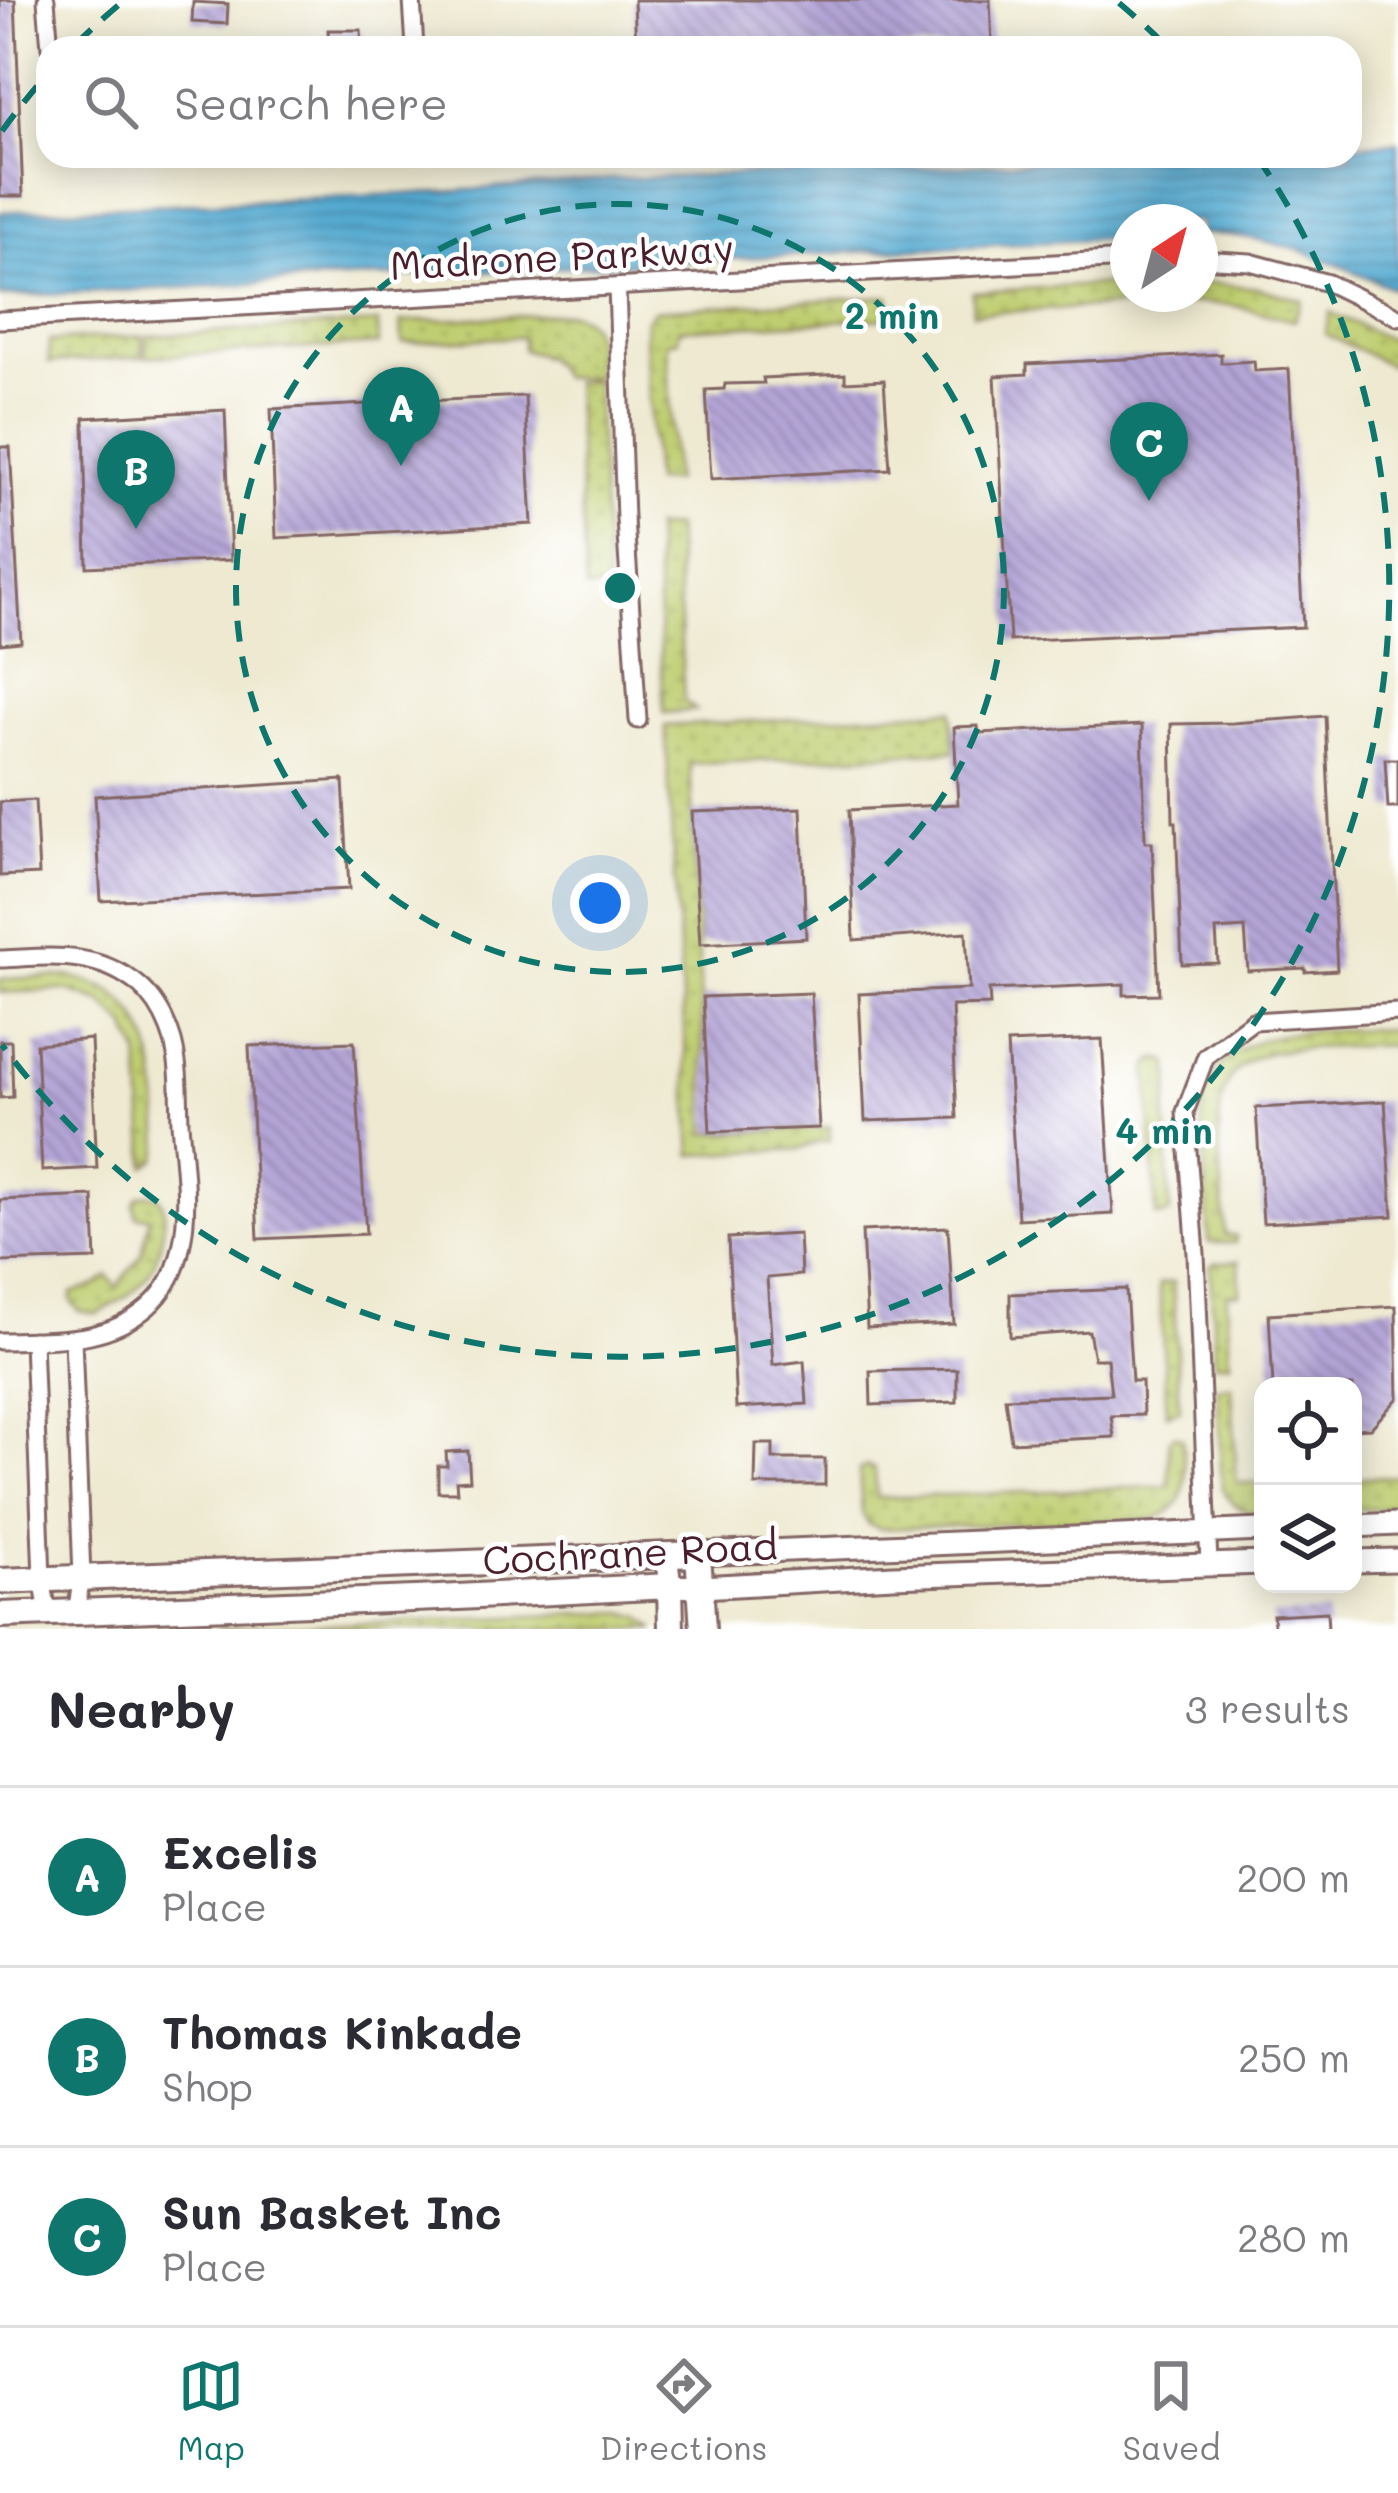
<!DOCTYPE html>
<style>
:root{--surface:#fff;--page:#f7f7f7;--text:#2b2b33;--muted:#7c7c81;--line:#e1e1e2;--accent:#0f766e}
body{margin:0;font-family:Mali,sans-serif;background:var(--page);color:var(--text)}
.controls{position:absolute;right:36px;bottom:36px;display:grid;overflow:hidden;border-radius:24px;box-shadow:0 6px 30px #0003}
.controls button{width:108px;height:108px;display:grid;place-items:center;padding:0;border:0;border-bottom:3px solid var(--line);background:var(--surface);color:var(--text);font:60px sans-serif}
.compass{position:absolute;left:1110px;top:204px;width:108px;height:108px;border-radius:50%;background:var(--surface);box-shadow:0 6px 30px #0003;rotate:36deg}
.you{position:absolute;left:600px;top:903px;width:42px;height:42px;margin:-30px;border:9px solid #fff;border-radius:50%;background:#1a73e8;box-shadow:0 0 0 18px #1a73e833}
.badge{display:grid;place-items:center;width:78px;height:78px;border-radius:50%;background:var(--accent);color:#fff;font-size:39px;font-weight:700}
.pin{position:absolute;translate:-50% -99px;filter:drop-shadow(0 3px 6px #0008)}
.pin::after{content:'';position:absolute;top:63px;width:42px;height:36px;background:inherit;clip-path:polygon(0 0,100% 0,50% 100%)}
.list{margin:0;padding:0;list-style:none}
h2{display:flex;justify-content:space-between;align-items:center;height:156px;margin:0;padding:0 48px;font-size:51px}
h2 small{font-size:39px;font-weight:400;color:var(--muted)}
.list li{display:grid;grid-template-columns:78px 1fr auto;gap:36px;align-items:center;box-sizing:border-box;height:180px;padding:0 48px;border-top:3px solid var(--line)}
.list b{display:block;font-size:45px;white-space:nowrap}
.list p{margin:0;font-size:39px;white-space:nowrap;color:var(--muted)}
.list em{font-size:39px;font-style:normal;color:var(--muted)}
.icon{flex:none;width:66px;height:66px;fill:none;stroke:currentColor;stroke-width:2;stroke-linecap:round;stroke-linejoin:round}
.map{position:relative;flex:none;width:1398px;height:1629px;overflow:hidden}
.search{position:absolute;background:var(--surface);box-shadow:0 6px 30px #0003;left:36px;right:36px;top:36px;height:132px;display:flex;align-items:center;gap:30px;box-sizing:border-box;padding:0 42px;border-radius:36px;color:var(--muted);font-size:45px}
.sheet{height:696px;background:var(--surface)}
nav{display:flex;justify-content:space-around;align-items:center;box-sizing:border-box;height:168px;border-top:3px solid var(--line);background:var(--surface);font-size:33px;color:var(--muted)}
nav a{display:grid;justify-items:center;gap:6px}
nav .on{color:var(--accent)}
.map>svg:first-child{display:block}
.grass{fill:url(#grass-dots);stroke:#84764d;stroke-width:3}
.water{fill:url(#water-rules);stroke:#4e647e;stroke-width:3}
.building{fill:url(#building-back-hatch)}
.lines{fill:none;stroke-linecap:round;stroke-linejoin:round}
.street-casing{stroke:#836665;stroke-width:21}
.secondary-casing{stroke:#836665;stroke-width:27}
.primary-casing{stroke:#836665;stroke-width:30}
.street{stroke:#fff;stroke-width:15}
.secondary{stroke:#fff;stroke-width:21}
.primary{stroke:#fff;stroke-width:24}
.ring{fill:none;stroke:#0f766e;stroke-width:6;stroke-dasharray:21 15}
.labels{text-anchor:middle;stroke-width:9;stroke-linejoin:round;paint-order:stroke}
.street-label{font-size:39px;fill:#4a1f2b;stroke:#fff}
.centre{fill:#0f766e;stroke:#fff;stroke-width:6}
.ring-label{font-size:36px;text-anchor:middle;font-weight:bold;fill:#0f766e;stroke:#fff;stroke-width:9;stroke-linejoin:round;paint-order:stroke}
</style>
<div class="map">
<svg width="1398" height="1629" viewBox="0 0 1398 1629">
<defs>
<pattern id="grass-dots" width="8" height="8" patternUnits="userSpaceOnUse" patternTransform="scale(3)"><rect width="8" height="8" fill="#becd6f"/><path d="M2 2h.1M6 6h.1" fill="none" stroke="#a5b060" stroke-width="1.8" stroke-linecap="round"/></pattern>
<pattern id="water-rules" width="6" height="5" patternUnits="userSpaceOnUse" patternTransform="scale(3)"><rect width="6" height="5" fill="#53a9d0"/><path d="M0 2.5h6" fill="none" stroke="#4789a9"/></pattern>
<pattern id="building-back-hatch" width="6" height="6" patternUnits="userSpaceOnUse" patternTransform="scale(3)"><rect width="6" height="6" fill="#b4a5d7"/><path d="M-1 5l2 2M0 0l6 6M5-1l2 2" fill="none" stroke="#9486af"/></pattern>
</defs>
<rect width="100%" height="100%" fill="#fff"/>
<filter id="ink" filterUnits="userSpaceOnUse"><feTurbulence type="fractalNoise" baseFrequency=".00833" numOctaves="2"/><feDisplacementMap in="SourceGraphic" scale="24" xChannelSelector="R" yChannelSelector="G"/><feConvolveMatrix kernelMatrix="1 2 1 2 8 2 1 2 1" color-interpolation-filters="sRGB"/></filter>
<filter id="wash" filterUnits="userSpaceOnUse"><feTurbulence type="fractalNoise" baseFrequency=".004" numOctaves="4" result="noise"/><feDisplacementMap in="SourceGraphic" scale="48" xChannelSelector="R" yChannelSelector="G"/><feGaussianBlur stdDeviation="2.7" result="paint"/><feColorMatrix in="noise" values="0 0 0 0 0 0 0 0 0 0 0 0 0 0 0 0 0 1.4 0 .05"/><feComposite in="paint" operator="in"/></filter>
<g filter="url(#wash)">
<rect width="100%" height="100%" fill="#eee9d0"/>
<!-- grass -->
<g class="grass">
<polygon points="1200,282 1258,288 1302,300 1294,321 1231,305 1197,303 973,313 972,292 1128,283 1128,294 1200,294"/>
<polygon points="889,296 890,318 679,329 678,340 667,342 674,481 654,482 645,339 646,320 654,310"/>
<polygon points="1330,312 1398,344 1398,369 1325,334"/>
<path d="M569,313c34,5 26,38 27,64l-35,1c-8,-18 -18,-24 -38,-28l-1,-13 -120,6 -1,-21z"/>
<polygon points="378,323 379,344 146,357 146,336"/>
<polygon points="142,336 143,357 49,363 49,341"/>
<polygon points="596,381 607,588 586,589 574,382"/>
<polygon points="675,527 684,701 696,710 664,713 654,528"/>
<polygon points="952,710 955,751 690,764 707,1134 830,1127 830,1141 819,1142 801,1149 692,1155 665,726"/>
<path d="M68,976c14,5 33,8 44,16 51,37 45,100 48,156l-3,11 -11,7 -7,-113 -13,-27 -25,-24 -35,-12 -66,3v-14z"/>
<path d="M1397,1029v28h-4l-2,-12c-37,3 -87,0 -122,8 -55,13 -51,62 -49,107 2,25 4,50 5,75l11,1 -1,7h-26c-2,-28 -3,-57 -5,-85 -1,-15 -4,-32 -2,-47 11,-95 126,-79 195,-82z"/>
<polygon points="1155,1059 1163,1059 1169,1064 1171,1075 1166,1115 1170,1213 1163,1216 1156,1216 1148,1074 1149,1065"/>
<path d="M148,1194l11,2c8,14 6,24 3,39 -6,44 -29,61 -67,80l-16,-4 -8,-10v-8l24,-7 13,-10 9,11 25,-33 8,-37 -14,-1 -2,-11 4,-8z"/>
<polygon points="1239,1261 1240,1293 1227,1294 1230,1362 1215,1363 1210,1266 1214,1263"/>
<polygon points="1173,1282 1180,1410 1167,1414 1159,1284"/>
<path d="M1232,1385l5,98h26v31c-19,0 -32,-8 -41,-25l-5,-102z"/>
<path d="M1173,1435l9,3c3,35 13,68 -29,81l-273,10 -12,-5 -6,-11 -3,-43 8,-4 8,3 2,29 292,-12v-46z"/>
<polygon points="1398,1476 1398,1508 1353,1510 1353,1478"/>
<polygon points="625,1612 642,1617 655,1629 216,1629"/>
</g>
<!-- water -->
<path class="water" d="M1398,142v149c-63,-29 -127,-58 -198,-57v-12h-72v16l-1128,59v-85l441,-20 169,-13 306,-11 226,-12h208v-11z"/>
<g id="blocks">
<!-- building -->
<g class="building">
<polygon points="0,0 15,0 23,196 0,196"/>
<polygon points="634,0 990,0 992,48 636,48"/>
<polygon points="193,2 228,4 227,24 192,22"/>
<polygon points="328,30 361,30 362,48 329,48"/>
<polygon points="1221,354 1221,363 1254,361 1255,371 1289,369 1303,627 1010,641 995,376 1027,374 1027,364"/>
<polygon points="845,374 845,382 884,380 890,469 711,479 706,390 724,389 725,384 764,383 763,378"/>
<polygon points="525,396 532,524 276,538 271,409"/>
<polygon points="225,410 231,560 87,567 84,418"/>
<polygon points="0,447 10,447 21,642 0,644"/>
<polygon points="1325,716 1337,970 1305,972 1305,968 1248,971 1245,928 1216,930 1218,963 1182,964 1176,822 1173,822 1171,724 1233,723"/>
<polygon points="1142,725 1145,842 1152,842 1159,994 1124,995 1124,984 989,990 990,1005 952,1006 957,1118 865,1121 859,994 969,989 966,932 854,940 849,810 958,804 954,727 978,726 979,733"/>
<polygon points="1385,759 1398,759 1398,808 1388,808"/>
<polygon points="343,780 349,889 101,901 95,796"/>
<polygon points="35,800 39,874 0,876 0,802"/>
<polygon points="801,808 806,938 700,944 692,812"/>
<polygon points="811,993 819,1128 710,1132 703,997"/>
<polygon points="91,1039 97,1168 42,1171 36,1044"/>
<polygon points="1102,1039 1113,1214 1018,1219 1007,1043"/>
<polygon points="0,1041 11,1041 13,1097 0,1098"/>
<polygon points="354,1042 366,1234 258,1239 249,1046"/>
<polygon points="1385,1101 1393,1216 1263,1223 1256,1108"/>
<polygon points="93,1196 96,1259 0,1262 0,1200"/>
<polygon points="948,1227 954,1324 867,1328 862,1231"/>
<polygon points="799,1234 801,1275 767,1278 773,1365 804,1361 807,1404 736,1408 728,1238"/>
<polygon points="1126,1289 1132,1381 1142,1381 1143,1415 1111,1416 1114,1437 1011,1442 1005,1398 1111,1394 1107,1359 1094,1359 1089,1331 1010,1337 1010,1294"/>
<polygon points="1396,1306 1398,1398 1371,1428 1353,1429 1353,1386 1273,1386 1269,1314"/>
<polygon points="957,1369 957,1402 871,1405 870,1371"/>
<polygon points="756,1444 773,1444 773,1459 825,1459 825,1485 755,1485"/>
<polygon points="468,1451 470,1480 456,1481 457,1492 438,1492 438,1466 447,1466 446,1452"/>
<polygon points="1327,1612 1328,1629 1274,1629 1273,1615"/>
</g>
</g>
</g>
<g filter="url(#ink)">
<use href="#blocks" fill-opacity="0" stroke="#836665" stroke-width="3"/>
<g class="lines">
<defs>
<g id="street">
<polyline points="46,0 50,48"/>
<polyline points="412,0 415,48"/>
<polyline points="1200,259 1250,262 1328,283 1398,317"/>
<polyline points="617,287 625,519 638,720"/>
<polyline points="0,320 1128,259"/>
<path d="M0,959c52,-2 97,-9 140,27 16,14 27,35 33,55 7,26 6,56 7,82 3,39 10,81 2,120 -4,24 -15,47 -34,64 -42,37 -95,32 -148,34"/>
<polyline points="73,1338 82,1577 76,1612"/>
<polyline points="33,1340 42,1578 48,1613"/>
<polyline points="1209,1564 1196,1254 1185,1112 1206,1056 1253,1021 1398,1012"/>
</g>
<g id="secondary">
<polyline points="1353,1526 1398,1524"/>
<polyline points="666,1554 670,1586 701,1587 893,1576 1263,1563"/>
<polyline points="698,1554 1263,1530"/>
<polyline points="1353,1561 1398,1560"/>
</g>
<g id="primary">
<polyline points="0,1581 698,1554 703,1629"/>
<polyline points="0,1615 439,1598 670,1586 671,1629"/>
</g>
</defs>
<!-- street casing -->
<use href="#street" class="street-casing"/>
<!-- secondary casing -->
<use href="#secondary" class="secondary-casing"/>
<!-- primary casing -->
<use href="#primary" class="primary-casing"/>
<!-- street -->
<use href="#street" class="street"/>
<!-- secondary -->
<use href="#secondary" class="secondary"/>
<!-- primary -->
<use href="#primary" class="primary"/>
</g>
</g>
<!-- distance rings -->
<g class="ring">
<circle cx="620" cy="588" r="384"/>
<path d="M2 131A769 769 0 0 1 44 78M76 44A769 769 0 0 1 121 3M1119 3A769 769 0 0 1 1164 44M1258 158A769 769 0 0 1 2 1045"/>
</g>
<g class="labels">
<!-- street labels -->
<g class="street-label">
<text transform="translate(562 257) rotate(-3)" y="14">Madrone Parkway</text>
<text transform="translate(630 1553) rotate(-3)" y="14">Cochrane Road</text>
</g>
</g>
<circle cx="620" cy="588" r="18" class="centre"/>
<g class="ring-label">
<text x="892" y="329">2 min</text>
<text x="1164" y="1144">4 min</text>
</g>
</svg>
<div class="controls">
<button><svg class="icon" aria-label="locate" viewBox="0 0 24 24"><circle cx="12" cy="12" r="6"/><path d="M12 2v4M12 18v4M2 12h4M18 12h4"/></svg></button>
<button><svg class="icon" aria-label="layers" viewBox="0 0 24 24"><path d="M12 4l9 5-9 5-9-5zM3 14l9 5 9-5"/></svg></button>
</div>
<svg class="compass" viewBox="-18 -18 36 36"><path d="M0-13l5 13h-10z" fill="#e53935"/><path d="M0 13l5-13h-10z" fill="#7c7c81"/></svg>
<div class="you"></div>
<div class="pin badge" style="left:401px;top:466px">A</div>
<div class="pin badge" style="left:136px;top:529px">B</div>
<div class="pin badge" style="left:1149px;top:501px">C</div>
<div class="search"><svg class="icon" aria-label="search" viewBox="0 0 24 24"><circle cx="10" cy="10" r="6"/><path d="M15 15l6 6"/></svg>Search here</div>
</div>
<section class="sheet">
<h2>Nearby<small>3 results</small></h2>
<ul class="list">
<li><span class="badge">A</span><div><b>Excelis</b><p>Place</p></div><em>200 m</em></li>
<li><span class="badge">B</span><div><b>Thomas Kinkade</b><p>Shop</p></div><em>250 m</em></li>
<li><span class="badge">C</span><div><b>Sun Basket Inc</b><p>Place</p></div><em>280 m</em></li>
</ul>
</section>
<nav>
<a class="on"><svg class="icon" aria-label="map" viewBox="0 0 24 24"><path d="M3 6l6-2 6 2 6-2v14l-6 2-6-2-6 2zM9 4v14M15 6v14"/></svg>Map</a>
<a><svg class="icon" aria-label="directions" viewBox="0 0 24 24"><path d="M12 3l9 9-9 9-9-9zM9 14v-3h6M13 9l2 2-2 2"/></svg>Directions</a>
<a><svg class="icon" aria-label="saved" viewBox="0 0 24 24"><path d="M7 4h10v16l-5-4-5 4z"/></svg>Saved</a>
</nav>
